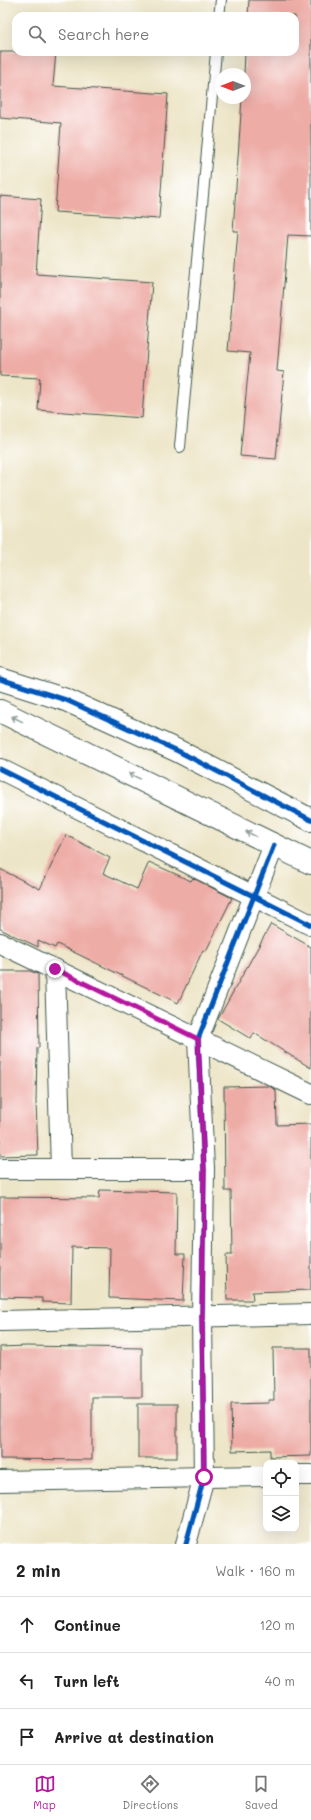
<!DOCTYPE html>
<meta charset="utf-8">
<style>
:root{--surface:#fff;--page:#f2f2f2;--text:#222;--muted:#767676;--line:#e0e0e0;--accent:#b5179e}
body{margin:0;font-family:Mali,sans-serif;background:var(--page);color:var(--text)}
.controls{position:absolute;right:12px;bottom:12px;display:grid;overflow:hidden;border-radius:8px;box-shadow:0 4px 16px #0002}
.controls button{width:36px;height:36px;display:grid;place-items:center;padding:0;border:0;border-bottom:1px solid var(--line);background:var(--surface);color:var(--text);font:20px sans-serif}
.compass{position:absolute;left:215px;top:68px;width:36px;height:36px;border-radius:50%;background:var(--surface);box-shadow:0 4px 16px #0002;rotate:270deg}
.stop{position:absolute;width:12px;height:12px;margin:-9px;border:3px solid #b5179e;border-radius:50%;background:#fff}
.stop.end{background:#b5179e;border-color:#fff;box-shadow:0 1px 4px #0008}
.list{margin:0;padding:0;list-style:none}
h2{display:flex;justify-content:space-between;align-items:center;height:52px;margin:0;padding:0 16px;font-size:17px}
h2 small{font-size:13px;font-weight:400;color:var(--muted)}
.list li{display:grid;grid-template-columns:26px 1fr auto;gap:12px;align-items:center;box-sizing:border-box;height:56px;padding:0 16px;border-top:1px solid var(--line)}
.list b{display:block;font-size:15px;white-space:nowrap}
.list em{font-size:13px;font-style:normal;color:var(--muted)}
.icon{flex:none;width:22px;height:22px;fill:none;stroke:currentColor;stroke-width:2;stroke-linecap:round;stroke-linejoin:round}
.map{position:relative;flex:none;width:311px;height:1544px;overflow:hidden}
.search{position:absolute;background:var(--surface);box-shadow:0 4px 16px #0002;left:12px;right:12px;top:12px;height:44px;display:flex;align-items:center;gap:10px;box-sizing:border-box;padding:0 14px;border-radius:12px;color:var(--muted);font-size:15px}
.sheet{height:220px;background:var(--surface)}
nav{display:flex;justify-content:space-around;align-items:center;box-sizing:border-box;height:56px;border-top:1px solid var(--line);background:var(--surface);font-size:11px;color:var(--muted)}
nav a{display:grid;justify-items:center;gap:2px}
nav .on{color:var(--accent)}
.map>svg:first-child{display:block}
.building{fill:#eeaca6}
.lines{fill:none;stroke-linecap:round;stroke-linejoin:round}
.lane-casing{stroke:#3e564a;stroke-width:12}
.street-casing{stroke:#3e564a;stroke-width:22}
.secondary-casing{stroke:#3e564a;stroke-width:24}
.lane{stroke:#fff;stroke-width:10}
.street{stroke:#fff;stroke-width:20}
.secondary{stroke:#fff;stroke-width:22}
.cycleway-casing{stroke:#fff;stroke-width:8}
.cycleway{stroke:#0057b8;stroke-width:5}
.oneway{stroke:#8f9e9a}
.route{stroke:#b5179e;stroke-width:5}
</style>
<div class="map">
<svg width="311" height="1544" viewBox="0 0 311 1544">
<rect width="100%" height="100%" fill="#fff"/>
<filter id="ink" filterUnits="userSpaceOnUse"><feTurbulence type="fractalNoise" baseFrequency=".025" numOctaves="2"/><feDisplacementMap in="SourceGraphic" scale="8" xChannelSelector="R" yChannelSelector="G"/><feConvolveMatrix kernelMatrix="1 2 1 2 8 2 1 2 1" color-interpolation-filters="sRGB"/></filter>
<filter id="wash" filterUnits="userSpaceOnUse"><feTurbulence type="fractalNoise" baseFrequency=".012" numOctaves="4" result="noise"/><feDisplacementMap in="SourceGraphic" scale="16" xChannelSelector="R" yChannelSelector="G"/><feGaussianBlur stdDeviation="0.9" result="paint"/><feColorMatrix in="noise" values="0 0 0 0 0 0 0 0 0 0 0 0 0 0 0 0 0 1.4 0 .05"/><feComposite in="paint" operator="in"/></filter>
<g filter="url(#wash)">
<rect width="100%" height="100%" fill="#ede5c7"/>
<g id="blocks">
<!-- building -->
<g class="building">
<polygon points="249,0 311,0 311,236 288,235 277,371 284,372 276,459 240,456 250,353 228,351 238,231 233,231 242,98 245,98 244,74 245,52 295,52 295,16 248,16"/>
<polygon points="0,52 56,52 53,86 168,94 159,219 55,212 61,123 0,118"/>
<polygon points="0,196 41,199 36,274 152,282 142,418 38,410 40,378 0,376"/>
<polygon points="66,835 110,858 103,873 137,889 149,862 191,881 193,878 232,898 206,951 203,950 178,1003 57,944 55,948 38,940 38,947 0,929 0,869 40,889"/>
<polygon points="271,924 311,947 311,1068 254,1033 251,1039 218,1019"/>
<polygon points="0,971 30,971 38,974 39,1048 37,1048 36,1102 38,1155 0,1156"/>
<polygon points="269,1086 276,1090 277,1125 311,1124 311,1290 252,1292 253,1300 227,1300 226,1255 232,1255 231,1191 225,1191 224,1087"/>
<polygon points="100,1190 177,1192 176,1254 185,1254 183,1301 109,1298 110,1248 72,1247 71,1303 42,1302 42,1298 0,1297 0,1197 99,1198"/>
<polygon points="27,1346 142,1348 142,1397 92,1397 92,1460 0,1459 0,1347"/>
<polygon points="273,1348 311,1348 311,1456 270,1457 270,1450 232,1451 231,1404 269,1403 269,1400 274,1400"/>
<rect x="138" y="1404" width="39" height="54"/>
</g>
</g>
</g>
<g filter="url(#ink)">
<use href="#blocks" fill-opacity="0" stroke="#3e564a" stroke-width="1"/>
<g class="lines">
<defs>
<g id="lane">
<polyline points="219,16 221,0"/>
<polyline points="180,447 216,52"/>
</g>
<g id="street">
<polyline points="0,769 311,925"/>
<polyline points="0,943 311,1094"/>
<polyline points="55,969 61,1169"/>
<polyline points="0,1169 204,1169"/>
<polyline points="0,1321 311,1314"/>
<polyline points="296,1475 311,1475"/>
<polyline points="0,1481 266,1476"/>
<polyline points="186,1544 204,1477 202,1317 204,1169 198,1039 274,845"/>
</g>
<g id="secondary">
<polyline points="0,679 66,700 178,751 311,820"/>
<polyline points="0,711 311,863"/>
</g>
</defs>
<!-- lane casing -->
<use href="#lane" class="lane-casing"/>
<!-- street casing -->
<use href="#street" class="street-casing"/>
<!-- secondary casing -->
<use href="#secondary" class="secondary-casing"/>
<!-- lane -->
<use href="#lane" class="lane"/>
<!-- street -->
<use href="#street" class="street"/>
<!-- secondary -->
<use href="#secondary" class="secondary"/>
<defs>
<g id="cycleway">
<polyline points="0,679 66,700 178,751 311,820"/>
<polyline points="0,769 311,925"/>
<polyline points="186,1544 204,1477 202,1317 204,1169 198,1039 274,845"/>
</g>
</defs>
<!-- cycleway casing -->
<use href="#cycleway" class="cycleway-casing"/>
<!-- cycleway -->
<use href="#cycleway" class="cycleway"/>
</g>
<!-- one-way arrows -->
<defs><path id="oneway-shaft" d="M-6 0H5M1.5-3L5.5 0L1.5 3" fill="none" stroke-width="1.6" stroke-linecap="round" stroke-linejoin="round"/></defs>
<g class="oneway">
<use href="#oneway-shaft" transform="translate(17 719) rotate(-154)"/>
<use href="#oneway-shaft" transform="translate(134 776) rotate(-154)"/>
<use href="#oneway-shaft" transform="translate(251 834) rotate(-154)"/>
</g>
</g>
<g class="lines" filter="url(#ink)">
<!-- route -->
<polyline class="route" points="55,969 198,1039 204,1170 202,1317 204,1477"/>
</g>
</svg>
<div class="controls">
<button><svg class="icon" aria-label="locate" viewBox="0 0 24 24"><circle cx="12" cy="12" r="6"/><path d="M12 2v4M12 18v4M2 12h4M18 12h4"/></svg></button>
<button><svg class="icon" aria-label="layers" viewBox="0 0 24 24"><path d="M12 4l9 5-9 5-9-5zM3 14l9 5 9-5"/></svg></button>
</div>
<svg class="compass" viewBox="-18 -18 36 36"><path d="M0-13l5 13h-10z" fill="#e53935"/><path d="M0 13l5-13h-10z" fill="#767676"/></svg>
<div class="stop" style="left:204px;top:1477px"></div>
<div class="stop end" style="left:55px;top:969px"></div>
<div class="search"><svg class="icon" aria-label="search" viewBox="0 0 24 24"><circle cx="10" cy="10" r="6"/><path d="M15 15l6 6"/></svg>Search here</div>
</div>
<section class="sheet">
<h2>2 min<small>Walk · 160 m</small></h2>
<ul class="list">
<li><svg class="icon" aria-label="ahead" viewBox="0 0 24 24"><path d="M12 20V5M6 11l6-6 6 6"/></svg><div><b>Continue</b></div><em>120 m</em></li>
<li><svg class="icon" aria-label="left" viewBox="0 0 24 24"><path d="M17 20v-9H6M10 6l-5 5 5 5"/></svg><div><b>Turn left</b></div><em>40 m</em></li>
<li><svg class="icon" aria-label="arrive" viewBox="0 0 24 24"><path d="M6 21V4h12l-3 4 3 4H6"/></svg><div><b>Arrive at destination</b></div></li>
</ul>
</section>
<nav>
<a class="on"><svg class="icon" aria-label="map" viewBox="0 0 24 24"><path d="M3 6l6-2 6 2 6-2v14l-6 2-6-2-6 2zM9 4v14M15 6v14"/></svg>Map</a>
<a><svg class="icon" aria-label="directions" viewBox="0 0 24 24"><path d="M12 3l9 9-9 9-9-9zM9 14v-3h6M13 9l2 2-2 2"/></svg>Directions</a>
<a><svg class="icon" aria-label="saved" viewBox="0 0 24 24"><path d="M7 4h10v16l-5-4-5 4z"/></svg>Saved</a>
</nav>
